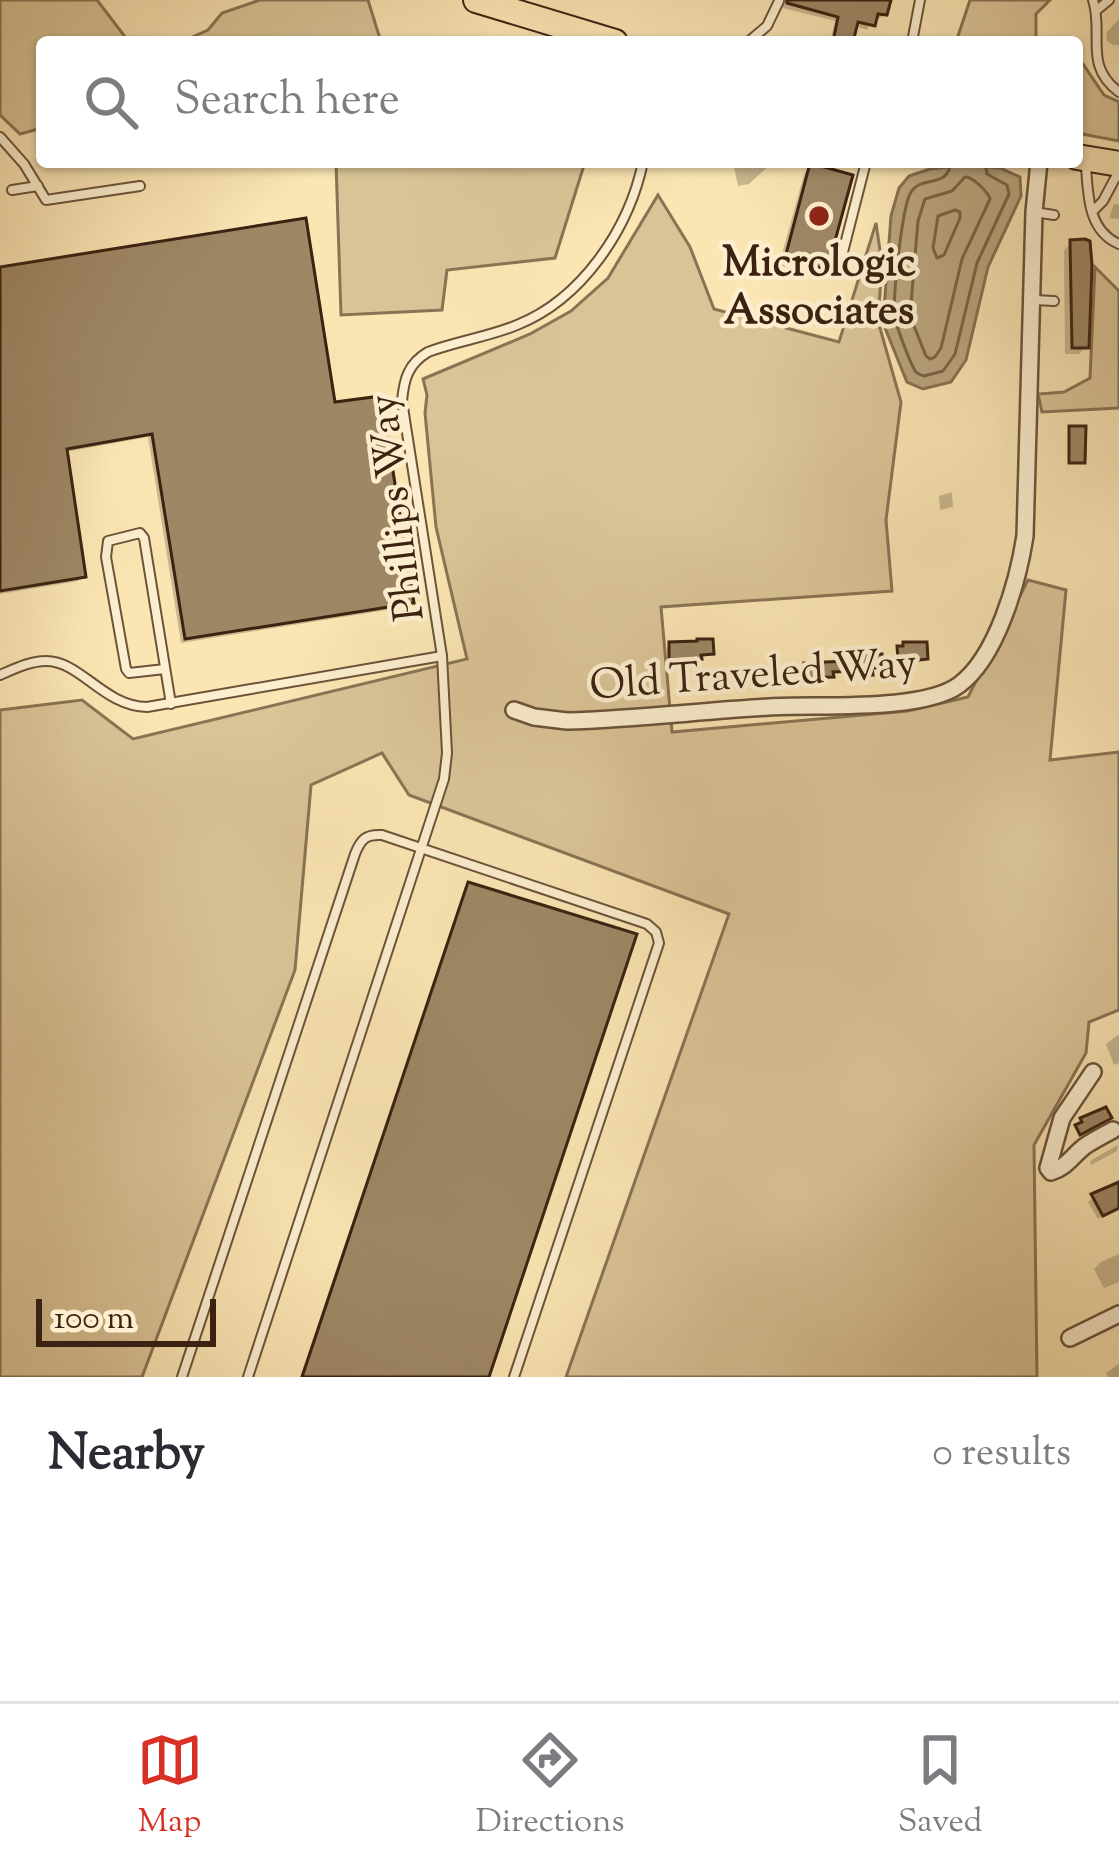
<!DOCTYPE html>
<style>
:root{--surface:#fff;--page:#f7f7f7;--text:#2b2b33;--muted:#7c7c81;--line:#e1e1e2;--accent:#d93025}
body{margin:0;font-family:"Sorts Mill Goudy",serif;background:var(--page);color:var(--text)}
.scale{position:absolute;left:36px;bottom:30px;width:180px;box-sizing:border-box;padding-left:12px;border:6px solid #3b2211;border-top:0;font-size:33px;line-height:42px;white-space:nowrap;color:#3b2211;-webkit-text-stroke:9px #fceece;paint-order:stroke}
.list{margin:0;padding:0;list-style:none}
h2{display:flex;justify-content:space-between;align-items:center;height:156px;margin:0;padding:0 48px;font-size:51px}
h2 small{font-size:39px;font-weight:400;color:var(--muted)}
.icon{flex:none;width:66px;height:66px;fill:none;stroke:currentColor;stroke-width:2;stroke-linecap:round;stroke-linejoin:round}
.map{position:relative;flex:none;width:1119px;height:1377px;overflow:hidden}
.search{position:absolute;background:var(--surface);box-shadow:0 3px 9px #0004;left:36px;right:36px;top:36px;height:132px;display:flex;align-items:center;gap:30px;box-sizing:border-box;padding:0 42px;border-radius:12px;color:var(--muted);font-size:45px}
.sheet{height:324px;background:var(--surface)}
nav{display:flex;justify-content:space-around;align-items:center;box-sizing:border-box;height:168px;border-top:3px solid var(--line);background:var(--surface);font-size:33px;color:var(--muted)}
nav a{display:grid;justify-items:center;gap:6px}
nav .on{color:var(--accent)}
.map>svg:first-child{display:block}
.green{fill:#dac497;stroke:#8a7354;stroke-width:3}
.water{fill:#b9a37c;stroke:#876f51;stroke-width:3}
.shadow{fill:#0003}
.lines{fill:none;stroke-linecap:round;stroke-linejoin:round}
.shore{stroke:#7a6246;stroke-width:3}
.building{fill:#9e8765;stroke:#3b2211;stroke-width:3}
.service-casing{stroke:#6b533a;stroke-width:12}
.minor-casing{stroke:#6b533a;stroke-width:20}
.primary-casing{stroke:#3b2211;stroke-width:28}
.service{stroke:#fceece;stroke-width:8}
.minor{stroke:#fceece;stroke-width:15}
.primary{stroke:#fae5b3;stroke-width:24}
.poi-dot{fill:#8f2418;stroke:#fceece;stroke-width:4.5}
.labels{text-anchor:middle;stroke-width:9;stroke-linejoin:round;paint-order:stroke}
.poi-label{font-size:42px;font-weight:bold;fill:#3b2211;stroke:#fceece}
.street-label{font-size:42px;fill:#3b2211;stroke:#fceece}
</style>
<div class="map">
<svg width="1119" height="1377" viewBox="0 0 1119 1377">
<rect width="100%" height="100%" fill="#fae5b3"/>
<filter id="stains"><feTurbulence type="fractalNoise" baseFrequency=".00167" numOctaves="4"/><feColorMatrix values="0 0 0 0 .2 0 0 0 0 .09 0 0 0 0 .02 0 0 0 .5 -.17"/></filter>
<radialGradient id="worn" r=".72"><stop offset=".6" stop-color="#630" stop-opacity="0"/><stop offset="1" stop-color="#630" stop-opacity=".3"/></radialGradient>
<!-- green -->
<g class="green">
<polygon points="0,0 97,0 129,42 42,42 42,128 20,134 0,115"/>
<polygon points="260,0 368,0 381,42 181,42 208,30 222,13"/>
<polygon points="970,0 1050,0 1036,14 1036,42 959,42 958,36"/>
<polygon points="1077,60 1081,61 1104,95 1119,102 1119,141 1077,133"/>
<polygon points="336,162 585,162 555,258 447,270 442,310 341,315"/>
<polygon points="658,195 690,247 714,309 839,342 876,223 882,264 878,321 901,402 886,520 892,591 661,607 672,732 908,711 968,697 1028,580 1066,590 1050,760 1119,752 1119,1010 1089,1022 1086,1053 1034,1145 1037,1377 566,1377 729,914 409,795 382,753 311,785 295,970 142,1377 0,1377 0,710 82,700 133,739 467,659 436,527 425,413 427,395 423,379 530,334 571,311 608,278"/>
<polygon points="1095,267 1119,291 1119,408 1042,412 1038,394 1064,392 1090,378"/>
</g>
<!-- water -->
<polygon class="water" points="965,165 1000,168 1020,177 1021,196 988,267 966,360 951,382 923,389 907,382 883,323 891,216 899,188 909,176 930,169"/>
<!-- shadow -->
<g class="shadow">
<polygon points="779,0 883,0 884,14 879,19 874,18 867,30 854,26 850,42 830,42 835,21 783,8"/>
<polygon points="1119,19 1119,45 1113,45 1107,41 1106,33"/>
<polygon points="773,162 749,184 738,186 733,162"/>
<polygon points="811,166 824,268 817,276 779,265 804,174"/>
<polygon points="1114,204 1119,205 1119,219 1109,218"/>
<polygon points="1071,243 1086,347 1079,354 1065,354 1064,250"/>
<polygon points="0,270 332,406 411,602 406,607 181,643 148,437 65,452 83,576 78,581 0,594"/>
<polygon points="952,492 953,507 940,510 939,496"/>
<polygon points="670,645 711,653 696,661 668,662 667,648"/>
<polygon points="904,645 925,658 914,664 902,664 902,661 896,661 896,652"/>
<polygon points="863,652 880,667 870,670 867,677 856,677 856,672 830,673 828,679 803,680 803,669 806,666 861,659"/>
<polygon points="469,886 486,1377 300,1377 464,891"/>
<polygon points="1119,1034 1119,1063 1114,1065 1106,1044"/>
<polygon points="1118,1145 1117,1151 1091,1165 1090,1162 1093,1159"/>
<polygon points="1119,1180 1119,1207 1098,1219 1088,1202"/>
<polygon points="1119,1254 1119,1282 1104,1288 1094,1269 1101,1262"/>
<polygon points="1119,1364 1119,1377 1108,1377 1106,1373"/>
</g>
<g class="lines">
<!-- shore -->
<g class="shore">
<path d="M951,162c-4,29 -30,11 -41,32 -8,16 -18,106 -15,124 1,7 16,48 21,54 2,2 5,3 8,4l19,-5 12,-17 22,-91 32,-69 -2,-9 -20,-11 -2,-12"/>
<path d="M965,177c7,-1 23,15 25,22l-28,60 -21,89 -6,9 -5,2 -4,-3 -16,-40 8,-95 7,-22 27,-8z"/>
<polygon points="955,210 960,212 960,218 944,255 937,258 933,248 938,216"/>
</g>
</g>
<!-- building -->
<g class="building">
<polygon points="787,0 891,0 887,15 878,14 875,26 858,22 853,42 833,42 838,17 787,3"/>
<polygon points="810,163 853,175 827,270 785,258"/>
<polygon points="306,218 335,402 381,396 414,603 185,639 152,434 67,449 86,577 0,591 0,267"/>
<polygon points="1085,239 1090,241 1092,265 1089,348 1072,348 1070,240"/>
<polygon points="1069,426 1086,426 1085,463 1069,463"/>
<polygon points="697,639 713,639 714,654 701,655 702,659 669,660 669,642 697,641"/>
<polygon points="903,642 927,642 928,659 903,662 903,659 898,659 897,646 903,646"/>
<polygon points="872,649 872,654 882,654 883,668 872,668 873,675 858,676 858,671 833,672 834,677 805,678 804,663 848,661 848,656 862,656 862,650"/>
<polygon points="468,882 637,934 489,1377 302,1377"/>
<polygon points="1106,1107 1112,1118 1080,1135 1075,1125 1082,1122 1080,1118"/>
<polygon points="1119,1182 1119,1208 1103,1216 1091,1194"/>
</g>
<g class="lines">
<defs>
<g id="service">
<path d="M1093,0c11,35 -10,65 26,92"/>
<polyline points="1097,10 1109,0"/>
<polyline points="748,42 767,26 779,1"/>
<polyline points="912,42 920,0"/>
<polyline points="0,137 24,164 46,200 140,186"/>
<path d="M1086,166c2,29 2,65 33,78"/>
<polyline points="12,190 38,186"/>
<polyline points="1093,211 1103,201 1119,171"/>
<polyline points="1034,212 1054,215"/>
<polyline points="843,252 866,162"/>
<polyline points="1034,300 1054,301"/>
<polyline points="165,669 129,673 126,669 106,557 108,541 140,533 144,538 171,704"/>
<path d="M0,675c14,-6 30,-14 46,-14 35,0 57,45 101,46l295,-51 -40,-255c2,-22 6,-37 26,-49 29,-11 60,-15 89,-27 65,-26 112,-96 126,-163"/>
<path d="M182,1377l173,-523c6,-15 11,-20 27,-19l265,89 9,8 3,11 -145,434"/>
<polyline points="248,1377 444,779 447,753 442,656"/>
</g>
<g id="minor">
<path d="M514,710l20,7 33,4c67,-2 134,-10 202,-14 49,-3 153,5 190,-22 38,-28 59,-104 66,-149l9,-324 5,-50"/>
<path d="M1093,1072l-31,46 -14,50 3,4c16,-5 21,-16 34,-26 9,-6 19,-11 28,-16"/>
<polyline points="1070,1338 1119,1314"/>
</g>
<g id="primary">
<polyline points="476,0 615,42"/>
<polyline points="1077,157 1119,164"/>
</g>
</defs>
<!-- service casing -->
<use href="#service" class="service-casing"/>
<!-- minor casing -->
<use href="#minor" class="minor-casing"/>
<!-- primary casing -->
<use href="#primary" class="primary-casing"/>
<!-- service -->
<use href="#service" class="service"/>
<!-- minor -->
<use href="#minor" class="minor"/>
<!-- primary -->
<use href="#primary" class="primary"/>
</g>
<!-- markers -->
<circle class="poi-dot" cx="819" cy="216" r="12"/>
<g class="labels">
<!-- poi labels -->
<g class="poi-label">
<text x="819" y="275">Micrologic<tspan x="819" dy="48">Associates</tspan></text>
</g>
<!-- street labels -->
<g class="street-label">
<text transform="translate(394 508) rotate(-97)" y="15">Phillips Way</text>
<text transform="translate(753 672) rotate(-4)" y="15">Old Traveled Way</text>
</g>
</g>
<rect width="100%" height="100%" filter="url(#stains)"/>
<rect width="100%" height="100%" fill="url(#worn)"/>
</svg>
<div class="scale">100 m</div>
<div class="search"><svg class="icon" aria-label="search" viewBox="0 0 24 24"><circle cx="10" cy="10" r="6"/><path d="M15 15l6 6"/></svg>Search here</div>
</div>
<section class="sheet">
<h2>Nearby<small>0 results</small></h2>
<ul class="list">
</ul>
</section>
<nav>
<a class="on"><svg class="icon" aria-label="map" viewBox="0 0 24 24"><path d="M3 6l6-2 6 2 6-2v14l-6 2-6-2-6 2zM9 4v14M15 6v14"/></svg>Map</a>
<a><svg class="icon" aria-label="directions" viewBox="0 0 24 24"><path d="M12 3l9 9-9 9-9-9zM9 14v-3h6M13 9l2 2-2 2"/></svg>Directions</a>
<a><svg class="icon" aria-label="saved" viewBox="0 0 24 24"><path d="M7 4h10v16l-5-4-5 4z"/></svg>Saved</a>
</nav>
